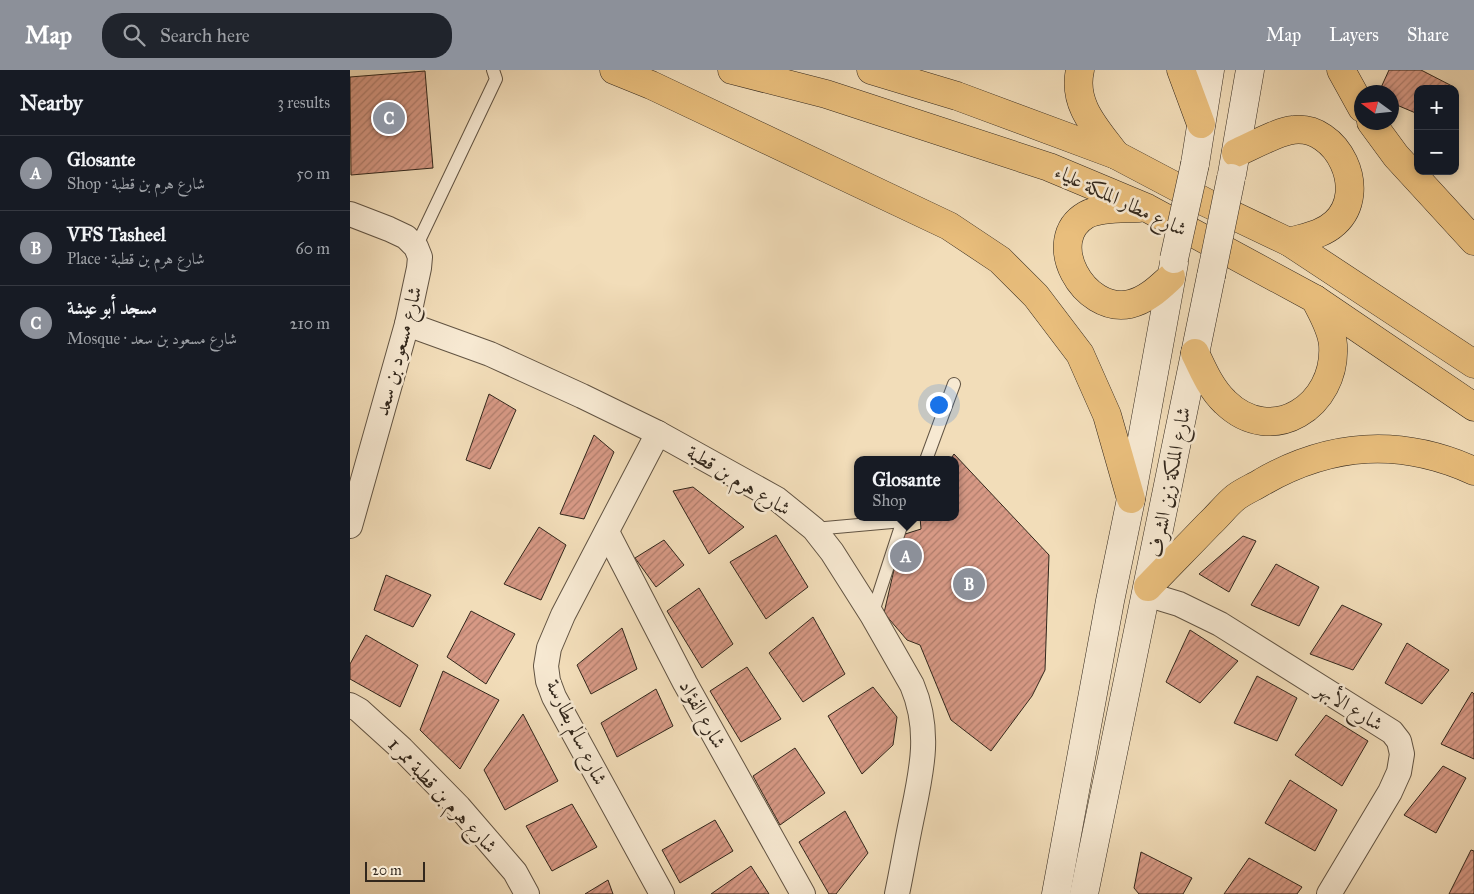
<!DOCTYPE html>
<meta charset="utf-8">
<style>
:root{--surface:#171b24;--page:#20242c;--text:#f1f3f6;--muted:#9ea1a6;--line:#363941;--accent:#8c9099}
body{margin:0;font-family:"IM FELL Great Primer",Amiri,serif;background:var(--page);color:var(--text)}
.controls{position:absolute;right:15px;top:15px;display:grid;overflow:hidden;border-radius:10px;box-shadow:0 2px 8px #0003}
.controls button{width:45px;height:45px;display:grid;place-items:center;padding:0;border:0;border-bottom:1px solid var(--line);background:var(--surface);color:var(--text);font:25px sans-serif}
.compass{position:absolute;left:1004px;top:15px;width:45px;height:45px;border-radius:50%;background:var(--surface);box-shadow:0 2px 8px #0003;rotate:285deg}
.scale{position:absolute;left:15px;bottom:12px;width:60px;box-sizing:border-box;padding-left:5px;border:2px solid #32271c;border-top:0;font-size:14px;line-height:18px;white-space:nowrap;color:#32271c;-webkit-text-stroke:4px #f7e9d2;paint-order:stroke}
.you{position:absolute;left:588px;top:334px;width:18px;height:18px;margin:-12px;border:4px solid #fff;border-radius:50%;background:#1a73e8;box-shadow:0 0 0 8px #1a73e833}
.badge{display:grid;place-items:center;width:32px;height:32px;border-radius:50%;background:var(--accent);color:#fff;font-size:16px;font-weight:700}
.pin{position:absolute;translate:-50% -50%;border:2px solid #fff;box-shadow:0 1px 5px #0006}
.popup{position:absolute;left:504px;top:386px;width:105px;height:65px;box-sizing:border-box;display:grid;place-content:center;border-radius:10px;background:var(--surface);filter:drop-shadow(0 1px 4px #0005);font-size:16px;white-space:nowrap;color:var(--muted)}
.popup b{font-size:19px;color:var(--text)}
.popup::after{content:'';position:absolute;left:50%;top:100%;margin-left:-10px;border:10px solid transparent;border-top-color:var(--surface)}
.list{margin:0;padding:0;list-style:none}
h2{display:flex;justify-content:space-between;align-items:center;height:65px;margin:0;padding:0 20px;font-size:21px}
h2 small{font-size:16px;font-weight:400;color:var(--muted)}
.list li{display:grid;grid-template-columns:32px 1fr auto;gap:15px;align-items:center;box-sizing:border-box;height:75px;padding:0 20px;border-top:1px solid var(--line)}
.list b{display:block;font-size:19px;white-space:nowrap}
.list p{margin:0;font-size:16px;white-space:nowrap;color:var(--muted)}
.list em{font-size:16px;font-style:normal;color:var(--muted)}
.icon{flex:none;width:28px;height:28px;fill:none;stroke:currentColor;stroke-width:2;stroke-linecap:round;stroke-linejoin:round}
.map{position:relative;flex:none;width:1124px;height:824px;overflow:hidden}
header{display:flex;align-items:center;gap:30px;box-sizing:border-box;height:70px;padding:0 25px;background:var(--accent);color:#fff}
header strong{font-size:24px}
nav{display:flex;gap:28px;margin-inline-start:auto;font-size:18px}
.search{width:350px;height:45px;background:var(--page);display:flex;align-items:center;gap:12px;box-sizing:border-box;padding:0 18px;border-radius:20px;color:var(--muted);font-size:19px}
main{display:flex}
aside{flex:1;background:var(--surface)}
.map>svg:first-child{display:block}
.building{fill:url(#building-hatch);stroke:#32271c}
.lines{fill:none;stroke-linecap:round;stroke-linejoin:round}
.lane-casing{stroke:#625443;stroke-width:14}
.street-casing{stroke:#625443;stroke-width:26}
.secondary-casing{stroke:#32271c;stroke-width:29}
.highway-casing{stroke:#32271c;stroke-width:29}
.lane{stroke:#f7e9d2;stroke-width:12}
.street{stroke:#f7e9d2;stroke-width:24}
.secondary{stroke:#f7e9d2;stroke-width:28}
.highway{stroke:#e9be7c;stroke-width:28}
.secondary-bridge-casing{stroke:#32271c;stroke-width:29;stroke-linecap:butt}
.secondary-bridge{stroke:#f7e9d2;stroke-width:28}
.labels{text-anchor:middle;stroke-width:5;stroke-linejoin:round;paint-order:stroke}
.street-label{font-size:20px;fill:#32271c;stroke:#f7e9d2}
</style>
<header>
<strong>Map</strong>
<div class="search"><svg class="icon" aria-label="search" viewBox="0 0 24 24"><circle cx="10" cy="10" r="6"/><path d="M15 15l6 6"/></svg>Search here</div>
<nav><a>Map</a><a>Layers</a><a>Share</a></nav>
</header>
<main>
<aside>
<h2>Nearby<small>3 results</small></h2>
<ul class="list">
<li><span class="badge">A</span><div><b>Glosante</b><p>Shop · شارع هرم بن قطبة</p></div><em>50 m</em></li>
<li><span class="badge">B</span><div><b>VFS Tasheel</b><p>Place · شارع هرم بن قطبة</p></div><em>60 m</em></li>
<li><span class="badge">C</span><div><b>مسجد أبو عيشة</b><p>Mosque · شارع مسعود بن سعد</p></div><em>210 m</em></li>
</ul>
</aside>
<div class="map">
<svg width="1124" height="824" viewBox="0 0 1124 824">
<defs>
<pattern id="building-hatch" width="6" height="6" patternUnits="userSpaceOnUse" patternTransform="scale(1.25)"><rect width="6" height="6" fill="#d79985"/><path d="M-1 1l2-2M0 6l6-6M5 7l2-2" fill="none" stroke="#af7d6c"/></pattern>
</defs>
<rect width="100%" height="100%" fill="#f2ddb9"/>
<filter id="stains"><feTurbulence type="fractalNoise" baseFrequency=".004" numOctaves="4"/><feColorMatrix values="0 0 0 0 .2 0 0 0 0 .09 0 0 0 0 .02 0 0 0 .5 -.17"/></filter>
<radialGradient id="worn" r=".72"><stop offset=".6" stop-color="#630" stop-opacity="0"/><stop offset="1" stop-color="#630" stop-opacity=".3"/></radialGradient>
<!-- building -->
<g class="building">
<polygon points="1039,0 1071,0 1104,17 1103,19 1068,19 1068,44 1042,33 1042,22 1029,22"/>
<polygon points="75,1 83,98 1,105 0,7"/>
<polygon points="139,324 166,340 140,399 116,390"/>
<polygon points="244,365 264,382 234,449 210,444"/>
<polygon points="604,384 699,485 695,600 682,626 641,681 601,650 570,575 557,570 534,543 552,465 571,459 570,447 605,447 605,390 600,390"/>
<polygon points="343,417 394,457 359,484 323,421"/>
<polygon points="189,457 216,475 191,530 154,514"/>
<polygon points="426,465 458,517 416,549 380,492"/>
<polygon points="893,466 906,471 879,522 849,504"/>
<polygon points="314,470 334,495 306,517 285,488"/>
<polygon points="926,494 969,517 949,556 901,535"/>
<polygon points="36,505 81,525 63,557 24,540"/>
<polygon points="349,518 383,574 352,598 317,541"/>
<polygon points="992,535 1032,554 1003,600 960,584"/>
<polygon points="121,541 165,564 136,614 97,587"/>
<polygon points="463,547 495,604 453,632 419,583"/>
<polygon points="272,558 287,599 241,624 227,595"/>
<polygon points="840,560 888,591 850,633 816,612"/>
<polygon points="16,565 68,595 50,637 0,609 0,594"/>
<polygon points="1057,573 1099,600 1072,634 1035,613"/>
<polygon points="397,597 431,649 391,672 360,621"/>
<polygon points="93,601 149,630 110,699 70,660"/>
<polygon points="907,606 947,628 927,671 884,653"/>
<polygon points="523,617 547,647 543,675 512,704 478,646"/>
<polygon points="306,619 323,656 267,687 251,653"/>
<polygon points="1122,622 1124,624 1124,689 1091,674"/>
<polygon points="173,644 208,711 155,740 134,700"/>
<polygon points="976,645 1018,671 992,716 945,685"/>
<polygon points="445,678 475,723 430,755 403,706"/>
<polygon points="1093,696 1116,708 1086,763 1054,745"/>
<polygon points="940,710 987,740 965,781 915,753"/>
<polygon points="222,734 247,777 202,801 176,756"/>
<polygon points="495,741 518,783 486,824 479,824 449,772"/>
<polygon points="365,750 383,781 330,813 312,780"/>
<polygon points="1121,780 1124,781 1124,824 1099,824"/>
<polygon points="791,782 842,808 833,824 789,824 784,818"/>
<polygon points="899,788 952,817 947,824 874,824"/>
<polygon points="401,796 419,824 361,824"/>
<polygon points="258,810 263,824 235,824"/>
</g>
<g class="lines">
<defs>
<g id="lane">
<polyline points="66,177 146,9 143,0"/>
<polyline points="576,390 604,314"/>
<polyline points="464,459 553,451"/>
<polyline points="522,545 554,447"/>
</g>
<g id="street">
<polyline points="0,144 39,159 56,167 66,177 70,187 69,198 57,254 0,456"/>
<path d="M57,254l83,30 92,42 76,37 119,66 37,30 18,23 40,63 40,70c20,47 9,89 -1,137 -5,24 -9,48 -14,72"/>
<polyline points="308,363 213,545 199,578 196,596 198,611 204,627 312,824"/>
<polyline points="257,462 335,613 453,824"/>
<polyline points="796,524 829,534 870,554 1042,662 1049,671 1052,684 1049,702 1040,722 979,824"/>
<polyline points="0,635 9,640 52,679 109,737 165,802 177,824"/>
</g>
<g id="secondary">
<polyline points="845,94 860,0"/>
<polyline points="882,104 900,0"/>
<polyline points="706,824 760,531 781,429 824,193"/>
<polyline points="734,824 861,206"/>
</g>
<g id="highway">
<polyline points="264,0 301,15 599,156 650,190 686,226 730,284 757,345 781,429"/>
<polyline points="382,0 476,24 699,97 797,138 965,229 1124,337"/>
<polyline points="521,0 607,26 766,85 855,132 939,172 1124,294"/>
<path d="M730,0c-8,35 17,59 36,85"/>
<polyline points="831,0 851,54"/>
<polyline points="991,0 1012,38"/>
<polyline points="1021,52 1046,86 1124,171"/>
<path d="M886,83c14,-6 43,-22 57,-23 44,-6 77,61 42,93 -13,12 -30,14 -46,19"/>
<path d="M789,138c-16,1 -38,-1 -53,7 -43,25 -3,99 44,89 17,-4 29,-16 41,-27"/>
<path d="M845,283c8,17 16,36 30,49 47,46 112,4 108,-57 -1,-16 -11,-32 -18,-46"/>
<path d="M798,517c20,-21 41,-42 61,-63 9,-8 17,-19 27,-27 8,-6 18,-10 26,-15 70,-40 139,-44 212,-11"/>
</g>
</defs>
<!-- lane casing -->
<use href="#lane" class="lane-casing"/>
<!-- street casing -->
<use href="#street" class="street-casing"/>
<!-- secondary casing -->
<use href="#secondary" class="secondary-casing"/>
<!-- highway casing -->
<use href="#highway" class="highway-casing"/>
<!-- lane -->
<use href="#lane" class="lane"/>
<!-- street -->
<use href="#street" class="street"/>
<!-- secondary -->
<use href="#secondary" class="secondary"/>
<!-- highway -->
<use href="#highway" class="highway"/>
<defs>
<g id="secondary-bridge">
<polyline points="824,189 845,94"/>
<polyline points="861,206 881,108"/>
</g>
</defs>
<!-- secondary-bridge casing -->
<use href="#secondary-bridge" class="secondary-bridge-casing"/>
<!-- secondary-bridge -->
<use href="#secondary-bridge" class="secondary-bridge"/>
</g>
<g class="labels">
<!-- street labels -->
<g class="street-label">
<text transform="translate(771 130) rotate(25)" y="7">شارع مطار الملكة علياء</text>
<text transform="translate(48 281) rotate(-75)" y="7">شارع مسعود بن سعد</text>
<text transform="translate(389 410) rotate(31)" y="7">شارع هرم بن قطبة</text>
<text transform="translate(819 412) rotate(-79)" y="7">شارع الملكة زين الشرف</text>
<text transform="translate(1000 636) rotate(32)" y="7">شارع الأبهر</text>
<text transform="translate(353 644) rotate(61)" y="7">شارع الفؤاد</text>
<text transform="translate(227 662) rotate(64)" y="7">شارع سالم بطارسة</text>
<text transform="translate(93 725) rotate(47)" y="7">شارع هرم بن قطبة ممر 1</text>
</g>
</g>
<rect width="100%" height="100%" filter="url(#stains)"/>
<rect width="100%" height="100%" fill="url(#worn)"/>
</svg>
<div class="controls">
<button>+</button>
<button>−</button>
</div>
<svg class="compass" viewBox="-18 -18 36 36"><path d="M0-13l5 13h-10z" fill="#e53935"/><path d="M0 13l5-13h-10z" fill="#9ea1a6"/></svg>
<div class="scale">20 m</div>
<div class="you"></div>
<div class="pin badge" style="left:556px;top:486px">A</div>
<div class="popup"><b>Glosante</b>Shop</div>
<div class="pin badge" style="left:619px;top:514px">B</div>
<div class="pin badge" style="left:39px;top:48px">C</div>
</div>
</main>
